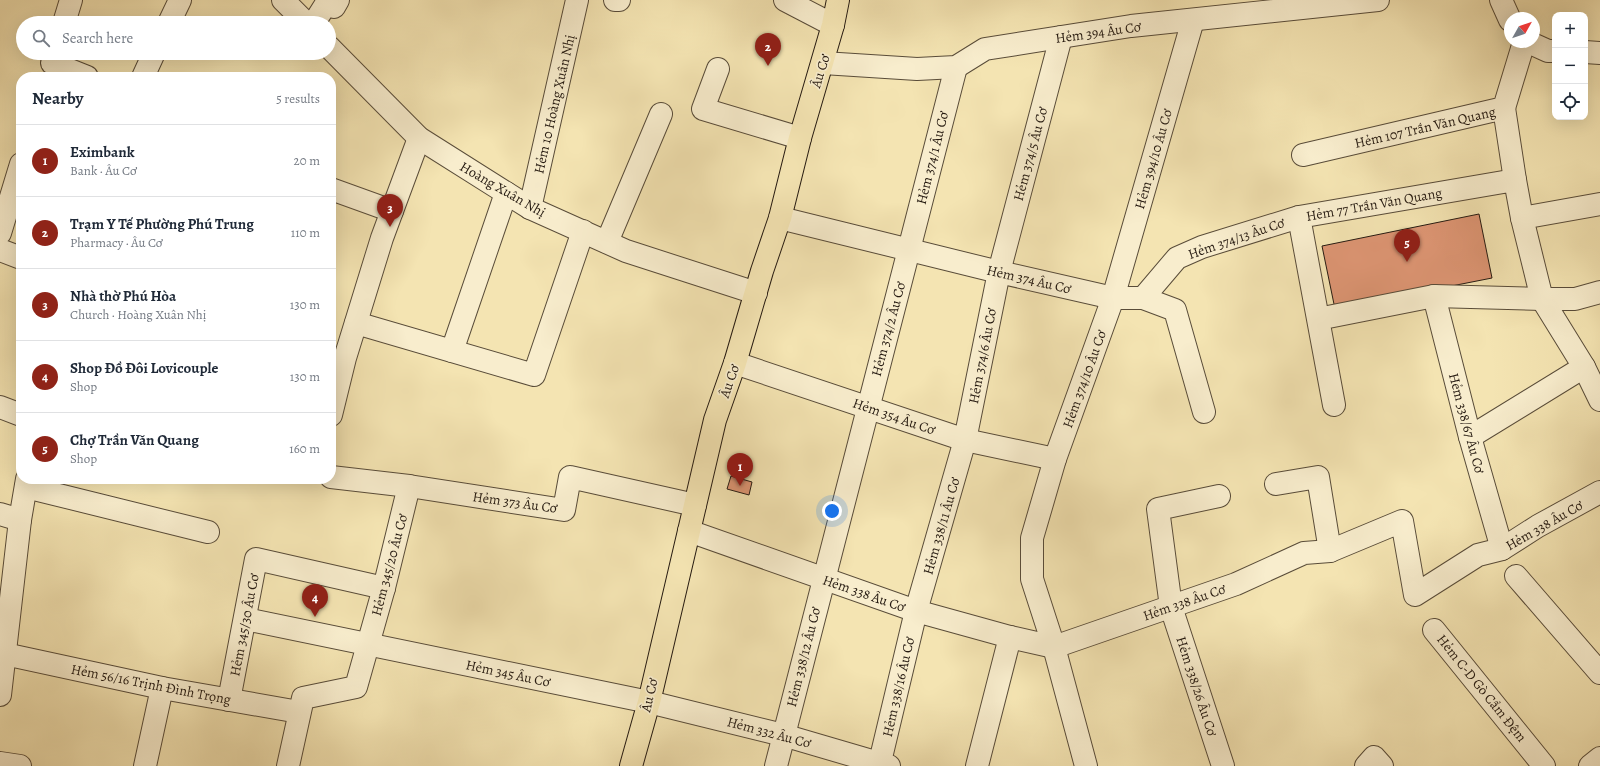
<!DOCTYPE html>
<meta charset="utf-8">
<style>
:root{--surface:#fff;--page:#f2f2f3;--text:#1f2937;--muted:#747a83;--line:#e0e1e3;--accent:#8f2418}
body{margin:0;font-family:Alegreya,serif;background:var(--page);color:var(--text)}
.controls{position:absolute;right:12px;top:12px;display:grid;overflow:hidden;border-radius:8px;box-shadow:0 4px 16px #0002}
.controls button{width:36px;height:36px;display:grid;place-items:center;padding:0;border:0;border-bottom:1px solid var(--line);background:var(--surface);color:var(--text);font:20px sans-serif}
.compass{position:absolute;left:1504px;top:12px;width:36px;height:36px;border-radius:50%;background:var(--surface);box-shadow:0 4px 16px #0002;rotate:50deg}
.you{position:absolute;left:832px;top:511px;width:14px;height:14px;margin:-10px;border:3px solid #fff;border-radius:50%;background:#1a73e8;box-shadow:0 0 0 6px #1a73e833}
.badge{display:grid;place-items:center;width:26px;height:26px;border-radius:50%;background:var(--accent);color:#fff;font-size:13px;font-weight:700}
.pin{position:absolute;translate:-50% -33px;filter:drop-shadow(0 1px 2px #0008)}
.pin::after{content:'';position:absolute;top:21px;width:14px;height:12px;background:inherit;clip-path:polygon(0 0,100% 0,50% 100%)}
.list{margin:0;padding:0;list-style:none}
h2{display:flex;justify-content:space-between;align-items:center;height:52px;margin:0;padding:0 16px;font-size:17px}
h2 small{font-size:13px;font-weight:400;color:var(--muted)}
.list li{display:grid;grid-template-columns:26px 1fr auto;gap:12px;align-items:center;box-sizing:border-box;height:72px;padding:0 16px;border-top:1px solid var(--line)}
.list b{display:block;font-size:15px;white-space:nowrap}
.list p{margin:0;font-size:13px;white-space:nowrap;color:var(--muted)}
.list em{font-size:13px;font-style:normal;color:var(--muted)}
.icon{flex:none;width:22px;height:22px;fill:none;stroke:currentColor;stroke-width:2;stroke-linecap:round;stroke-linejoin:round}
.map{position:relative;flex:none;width:1600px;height:766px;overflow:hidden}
.search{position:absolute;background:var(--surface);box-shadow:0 4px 16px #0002;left:16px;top:16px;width:320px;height:44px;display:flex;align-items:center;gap:10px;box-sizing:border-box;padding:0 14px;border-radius:22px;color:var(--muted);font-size:15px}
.panel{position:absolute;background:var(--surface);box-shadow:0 4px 16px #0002;left:16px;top:72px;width:320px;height:412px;border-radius:16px}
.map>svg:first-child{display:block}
.building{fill:#dd9573;stroke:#251a11}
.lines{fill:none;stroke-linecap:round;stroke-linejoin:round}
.minor-casing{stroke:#594c39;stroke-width:24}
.major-casing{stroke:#251a11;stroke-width:24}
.minor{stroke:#f8edcd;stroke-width:22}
.major{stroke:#f4e4b2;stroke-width:22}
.labels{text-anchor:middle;stroke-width:3.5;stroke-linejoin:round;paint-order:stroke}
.street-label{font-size:14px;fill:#251a11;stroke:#f8edcd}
</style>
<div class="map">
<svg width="1600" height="766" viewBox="0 0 1600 766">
<rect width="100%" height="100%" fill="#f4e4b2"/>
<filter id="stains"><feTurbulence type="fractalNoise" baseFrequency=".005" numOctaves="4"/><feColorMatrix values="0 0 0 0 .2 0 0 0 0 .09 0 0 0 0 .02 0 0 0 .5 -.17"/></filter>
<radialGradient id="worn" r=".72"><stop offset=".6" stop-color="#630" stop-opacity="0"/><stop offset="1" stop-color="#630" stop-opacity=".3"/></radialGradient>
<!-- building -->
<g class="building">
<polygon points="1479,214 1492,278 1335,309 1322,246"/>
<polygon points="731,476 752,482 749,495 727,489"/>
</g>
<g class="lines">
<defs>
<g id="minor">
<polyline points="283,0 306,23"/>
<polyline points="615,0 619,0"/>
<polyline points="785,0 833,25"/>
<polyline points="1501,0 1510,20"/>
<polyline points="64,23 71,0"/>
<polyline points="169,23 180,0"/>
<polyline points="314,23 326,4 334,7 338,0"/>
<polyline points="1528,42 1548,51 1555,51"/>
<polyline points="329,47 419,138 530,208 626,251 756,293"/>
<polyline points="1585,52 1600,53"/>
<polyline points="52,63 87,77"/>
<polyline points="823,63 917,69 956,67 985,49 1061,37 1131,26 1378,0"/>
<polyline points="718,69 703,109 800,138"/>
<polyline points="143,77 154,53"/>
<polyline points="1504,108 1515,180"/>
<polyline points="1303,155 1504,108 1524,42"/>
<polyline points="331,189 392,211"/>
<polyline points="530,208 577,0"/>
<polyline points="780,218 999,272 1113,298 1143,298 1175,310 1204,412"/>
<polyline points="1522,218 1600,204"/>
<polyline points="0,233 21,164"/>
<polyline points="607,242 661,114"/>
<polyline points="0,250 21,258"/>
<polyline points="1434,296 1470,437 1502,549"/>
<polyline points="1143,298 1177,258 1202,247 1299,217"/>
<polyline points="1542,299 1584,367 1600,400"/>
<polyline points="1542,299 1575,299 1600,292"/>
<polyline points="1318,319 1434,296 1542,299 1522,218 1515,180 1299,217 1334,405"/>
<polyline points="356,323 534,375 583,231"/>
<polyline points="452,351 506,193"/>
<polyline points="735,363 965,440 1055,459"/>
<polyline points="0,407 21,415"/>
<polyline points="331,415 345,358 382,238 419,138"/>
<polyline points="1470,437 1584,367"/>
<polyline points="331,477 409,486 564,510 570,477 695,505"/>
<polyline points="1276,484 1318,477 1330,551"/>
<polyline points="26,487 208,532"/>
<polyline points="1219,496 1158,509 1171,607 1223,766"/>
<polyline points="0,514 20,520"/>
<polyline points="689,531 916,611 1010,637 1054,647 1236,584 1304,553 1330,551 1402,521 1415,595 1478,555 1502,549 1538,526 1600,492"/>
<polyline points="1516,576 1600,673"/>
<polyline points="245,619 649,702 783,735 889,766"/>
<polyline points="1434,630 1544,766"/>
<polyline points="0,653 162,688 299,712"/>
<polyline points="0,695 20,520 27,479"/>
<polyline points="229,700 256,559 384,588"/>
<polyline points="0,763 20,766"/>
<polyline points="145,766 162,688"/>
<polyline points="288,766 303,698 356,687 384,588 409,486"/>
<polyline points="776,766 956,67"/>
<polyline points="879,766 916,611 965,440 999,272 1061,37"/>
<polyline points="977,766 1010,637"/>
<polyline points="1086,766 1054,647 1032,579 1032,538 1055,459 1113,298 1193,20"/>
<polyline points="1366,766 1374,757 1382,766"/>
<polyline points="1590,766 1600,758"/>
</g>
<polyline id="major" points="631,766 649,702 715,420 735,363 762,271 780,218 800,138 833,25 838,0"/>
</defs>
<!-- minor casing -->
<use href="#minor" class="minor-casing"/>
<!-- major casing -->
<use href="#major" class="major-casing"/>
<!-- minor -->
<use href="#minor" class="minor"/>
<!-- major -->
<use href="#major" class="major"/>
</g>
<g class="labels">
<!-- street labels -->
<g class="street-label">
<text transform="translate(1098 32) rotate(-8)" y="5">Hẻm 394 Âu Cơ</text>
<text transform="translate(820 71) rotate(-73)" y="5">Âu Cơ</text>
<text transform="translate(554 104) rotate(-77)" y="5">Hẻm 10 Hoàng Xuân Nhị</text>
<text transform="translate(1425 127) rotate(-13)" y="5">Hẻm 107 Trần Văn Quang</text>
<text transform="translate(1030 154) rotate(-75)" y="5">Hẻm 374/5 Âu Cơ</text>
<text transform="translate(932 158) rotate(-76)" y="5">Hẻm 374/1 Âu Cơ</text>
<text transform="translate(1153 159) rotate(-74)" y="5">Hẻm 394/10 Âu Cơ</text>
<text transform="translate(503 189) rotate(30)" y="5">Hoàng Xuân Nhị</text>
<text transform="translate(1374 204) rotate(-10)" y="5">Hẻm 77 Trần Văn Quang</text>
<text transform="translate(1236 238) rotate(-19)" y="5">Hẻm 374/13 Âu Cơ</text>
<text transform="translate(1029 279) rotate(13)" y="5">Hẻm 374 Âu Cơ</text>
<text transform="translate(888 329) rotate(-75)" y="5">Hẻm 374/2 Âu Cơ</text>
<text transform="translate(982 356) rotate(-79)" y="5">Hẻm 374/6 Âu Cơ</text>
<text transform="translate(1084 379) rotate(-70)" y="5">Hẻm 374/10 Âu Cơ</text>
<text transform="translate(729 381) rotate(-71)" y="5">Âu Cơ</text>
<text transform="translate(894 416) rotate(19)" y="5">Hẻm 354 Âu Cơ</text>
<text transform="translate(1467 423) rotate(75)" y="5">Hẻm 338/67 Âu Cơ</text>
<text transform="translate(515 502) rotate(8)" y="5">Hẻm 373 Âu Cơ</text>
<text transform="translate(1544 525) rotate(-30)" y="5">Hẻm 338 Âu Cơ</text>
<text transform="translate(941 526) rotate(-74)" y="5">Hẻm 338/11 Âu Cơ</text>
<text transform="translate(389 565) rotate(-75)" y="5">Hẻm 345/20 Âu Cơ</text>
<text transform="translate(864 593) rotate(19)" y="5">Hẻm 338 Âu Cơ</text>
<text transform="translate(1184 602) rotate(-19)" y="5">Hẻm 338 Âu Cơ</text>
<text transform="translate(244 625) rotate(-79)" y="5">Hẻm 345/30 Âu Cơ</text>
<text transform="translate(803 657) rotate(-76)" y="5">Hẻm 338/12 Âu Cơ</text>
<text transform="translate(508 673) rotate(12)" y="5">Hẻm 345 Âu Cơ</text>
<text transform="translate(151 684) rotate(11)" y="5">Hẻm 56/16 Trịnh Đình Trọng</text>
<text transform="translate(1197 686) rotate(72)" y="5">Hẻm 338/26 Âu Cơ</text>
<text transform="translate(898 687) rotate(-77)" y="5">Hẻm 338/16 Âu Cơ</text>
<text transform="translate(1482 688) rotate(51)" y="5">Hẻm C-D Gò Cẩm Đệm</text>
<text transform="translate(649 695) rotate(-77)" y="5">Âu Cơ</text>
<text transform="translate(769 732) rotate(15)" y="5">Hẻm 332 Âu Cơ</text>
</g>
</g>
<rect width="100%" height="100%" filter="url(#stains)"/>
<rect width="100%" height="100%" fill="url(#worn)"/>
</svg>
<div class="controls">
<button>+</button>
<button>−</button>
<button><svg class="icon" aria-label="locate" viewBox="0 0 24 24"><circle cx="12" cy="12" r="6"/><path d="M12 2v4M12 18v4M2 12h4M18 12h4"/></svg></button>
</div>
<svg class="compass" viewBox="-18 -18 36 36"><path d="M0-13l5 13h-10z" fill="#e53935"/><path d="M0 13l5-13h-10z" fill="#747a83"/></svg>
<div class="you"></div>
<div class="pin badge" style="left:740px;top:486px">1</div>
<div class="pin badge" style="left:768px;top:66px">2</div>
<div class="pin badge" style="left:390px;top:227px">3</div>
<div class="pin badge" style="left:315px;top:617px">4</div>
<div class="pin badge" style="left:1407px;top:262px">5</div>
<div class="search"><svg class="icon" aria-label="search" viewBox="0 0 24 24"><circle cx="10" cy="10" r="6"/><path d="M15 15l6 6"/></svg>Search here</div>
<section class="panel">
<h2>Nearby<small>5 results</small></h2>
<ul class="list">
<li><span class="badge">1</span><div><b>Eximbank</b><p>Bank · Âu Cơ</p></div><em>20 m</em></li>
<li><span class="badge">2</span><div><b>Trạm Y Tế Phường Phú Trung</b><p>Pharmacy · Âu Cơ</p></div><em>110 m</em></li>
<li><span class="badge">3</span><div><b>Nhà thờ Phú Hòa</b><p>Church · Hoàng Xuân Nhị</p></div><em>130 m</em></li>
<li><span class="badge">4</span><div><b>Shop Đồ Đôi Lovicouple</b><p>Shop</p></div><em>130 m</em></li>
<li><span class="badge">5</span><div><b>Chợ Trần Văn Quang</b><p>Shop</p></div><em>160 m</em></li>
</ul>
</section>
</div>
